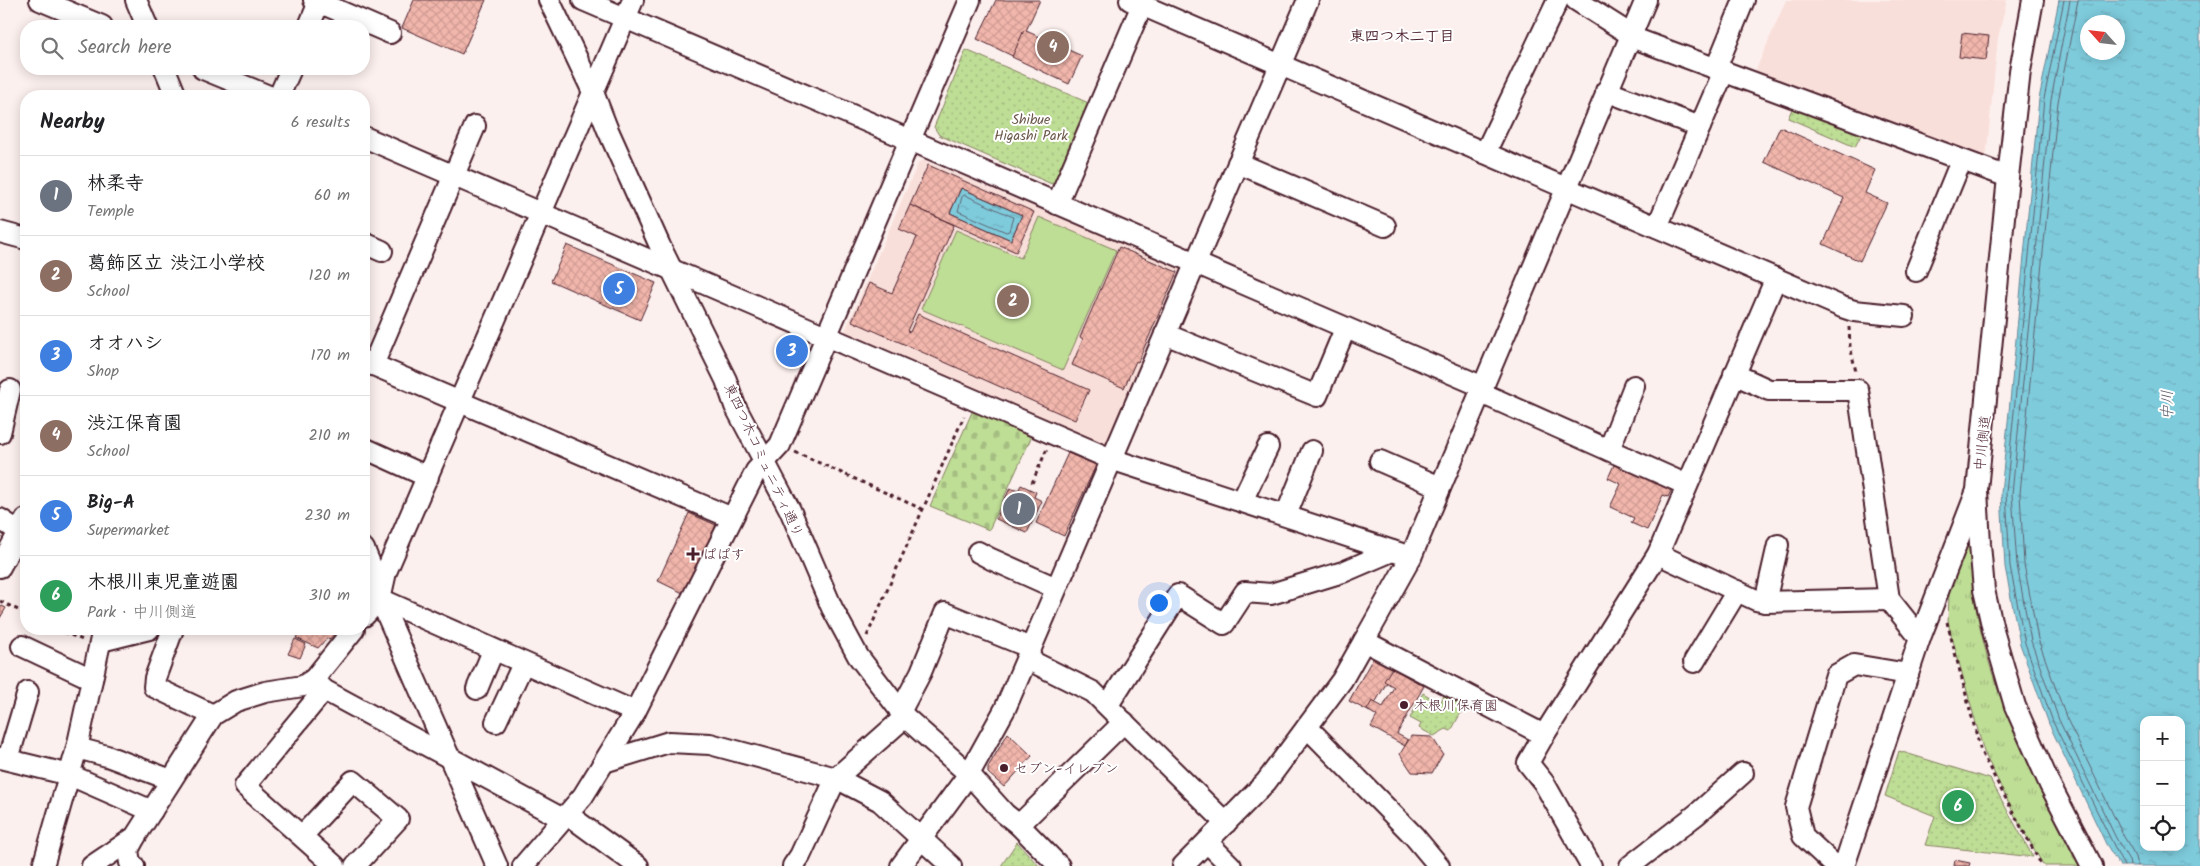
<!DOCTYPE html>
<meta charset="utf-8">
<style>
:root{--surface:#fff;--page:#f2f2f2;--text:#202124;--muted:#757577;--line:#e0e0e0;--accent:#111827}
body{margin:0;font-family:Kalam,"Klee One",sans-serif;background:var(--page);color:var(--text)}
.controls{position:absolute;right:15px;bottom:15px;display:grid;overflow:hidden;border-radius:10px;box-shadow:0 2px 12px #0003}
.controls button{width:45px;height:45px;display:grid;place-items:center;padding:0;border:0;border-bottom:1px solid var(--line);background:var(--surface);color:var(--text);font:25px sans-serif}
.compass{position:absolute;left:2080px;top:15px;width:45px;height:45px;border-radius:50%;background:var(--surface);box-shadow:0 2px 12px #0003;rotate:297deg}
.you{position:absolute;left:1158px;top:602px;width:18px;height:18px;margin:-12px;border:4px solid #fff;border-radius:50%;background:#1a73e8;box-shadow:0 0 0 8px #1a73e833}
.badge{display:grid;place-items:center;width:32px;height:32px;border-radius:50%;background:var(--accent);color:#fff;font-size:16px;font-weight:700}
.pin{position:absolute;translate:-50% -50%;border:2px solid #fff;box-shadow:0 1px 5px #0006}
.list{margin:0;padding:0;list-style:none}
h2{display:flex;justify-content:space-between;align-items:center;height:65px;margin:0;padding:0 20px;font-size:21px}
h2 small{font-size:16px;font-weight:400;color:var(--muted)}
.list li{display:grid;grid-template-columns:32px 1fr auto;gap:15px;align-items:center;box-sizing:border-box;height:80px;padding:0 20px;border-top:1px solid var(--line)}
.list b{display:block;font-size:19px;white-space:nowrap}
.list p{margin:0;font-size:16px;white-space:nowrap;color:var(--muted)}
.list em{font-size:16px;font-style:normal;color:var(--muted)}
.icon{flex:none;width:28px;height:28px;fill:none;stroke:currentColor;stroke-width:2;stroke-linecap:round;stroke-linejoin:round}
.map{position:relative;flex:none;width:2200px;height:866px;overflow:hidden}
.search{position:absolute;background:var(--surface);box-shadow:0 2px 12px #0003;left:20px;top:20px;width:350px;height:55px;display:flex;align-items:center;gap:12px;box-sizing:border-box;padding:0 18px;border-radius:20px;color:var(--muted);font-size:19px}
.panel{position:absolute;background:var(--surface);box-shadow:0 2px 12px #0003;left:20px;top:90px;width:350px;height:545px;border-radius:20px}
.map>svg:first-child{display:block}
.built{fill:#f9dfda}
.grass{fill:url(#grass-tufts);stroke:#847e60}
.cemetery{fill:url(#cemetery-stones);stroke:#847e60}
.park{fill:url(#park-dots);stroke:#847e60}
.garden{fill:#bedd95;stroke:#847e60}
.water{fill:url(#water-ripples);stroke:#698695;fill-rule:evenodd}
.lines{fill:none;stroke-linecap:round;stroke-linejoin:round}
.shore{stroke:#5f6472;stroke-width:1}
.building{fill:url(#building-cross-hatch);stroke:#4a1f2b;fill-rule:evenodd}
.minor-casing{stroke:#4a1f2b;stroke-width:24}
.path{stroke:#4a1f2b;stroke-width:3;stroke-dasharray:4 4;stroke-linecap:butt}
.minor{stroke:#fff;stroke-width:20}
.poi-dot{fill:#4a1f2b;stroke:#fff;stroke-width:2}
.labels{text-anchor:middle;stroke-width:4;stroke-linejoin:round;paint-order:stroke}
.park-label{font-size:14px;fill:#6d584b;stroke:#fff}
.street-label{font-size:14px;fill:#4a1f2b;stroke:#fff}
.poi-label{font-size:14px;fill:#4a1f2b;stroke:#fff;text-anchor:start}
.neighbourhood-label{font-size:15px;font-weight:bold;fill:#4a1f2b;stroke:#fff}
.water-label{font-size:15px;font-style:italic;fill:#5c5b69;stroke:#fff}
</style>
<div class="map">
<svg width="2200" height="866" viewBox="0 0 2200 866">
<defs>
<pattern id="grass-tufts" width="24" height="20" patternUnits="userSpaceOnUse" patternTransform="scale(1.25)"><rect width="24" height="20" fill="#bedd95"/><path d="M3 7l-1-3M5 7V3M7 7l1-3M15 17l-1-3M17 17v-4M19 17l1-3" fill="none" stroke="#a5bd81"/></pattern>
<pattern id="cemetery-stones" width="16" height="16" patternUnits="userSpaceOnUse" patternTransform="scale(1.25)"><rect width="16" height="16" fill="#bedd95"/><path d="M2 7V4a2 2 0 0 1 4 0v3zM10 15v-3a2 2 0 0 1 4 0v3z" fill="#a5bd81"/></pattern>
<pattern id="park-dots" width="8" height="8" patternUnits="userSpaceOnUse" patternTransform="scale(1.25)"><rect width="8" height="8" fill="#bedd95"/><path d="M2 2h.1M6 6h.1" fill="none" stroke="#a5bd81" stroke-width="1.8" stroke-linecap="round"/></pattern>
<pattern id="water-ripples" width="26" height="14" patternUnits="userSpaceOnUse" patternTransform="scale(1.25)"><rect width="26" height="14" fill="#7ecbdc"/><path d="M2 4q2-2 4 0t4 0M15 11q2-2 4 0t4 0" fill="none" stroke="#6eaebd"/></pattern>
<pattern id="building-cross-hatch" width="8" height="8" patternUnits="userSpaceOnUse" patternTransform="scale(1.25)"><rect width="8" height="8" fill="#f1b6ac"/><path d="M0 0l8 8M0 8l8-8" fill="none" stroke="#d09c94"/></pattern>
</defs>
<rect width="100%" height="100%" fill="#fcf0ee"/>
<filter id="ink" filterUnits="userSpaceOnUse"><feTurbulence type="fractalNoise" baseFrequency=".02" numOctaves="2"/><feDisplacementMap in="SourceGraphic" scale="10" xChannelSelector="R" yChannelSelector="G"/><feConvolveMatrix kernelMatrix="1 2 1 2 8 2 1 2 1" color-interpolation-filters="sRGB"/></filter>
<g filter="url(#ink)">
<!-- built -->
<g class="built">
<polygon points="1786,0 2007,0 1998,38 1986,160 1898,128 1755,72"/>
<polygon points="923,160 1181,269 1107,448 844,333 918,163"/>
</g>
<!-- grass -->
<path class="grass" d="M1971,529c1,21 0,43 3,65 12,91 62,192 107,272h-37l-27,-46 -33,-68 -36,-129 1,-30 8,-38z"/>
<!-- cemetery -->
<polygon class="cemetery" points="973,410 1032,436 989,530 930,506"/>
<!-- park -->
<g class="park">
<polygon points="966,50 1091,104 1054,185 939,135 934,127"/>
<polygon points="1793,107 1862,133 1855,147 1788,118"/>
<polygon points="1423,693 1440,703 1445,694 1465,705 1451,731 1446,729 1434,736 1419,728 1421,724 1410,718"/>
<polygon points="1899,751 1990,779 2033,857 1925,845 1935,816 1885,796"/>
<polygon points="1017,842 1039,866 1001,866"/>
</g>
<!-- garden -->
<polygon class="garden" points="1039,217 1116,250 1063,370 921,309 956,230 1021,258"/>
<!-- water -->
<g class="water">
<path d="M2059,0h141v866h-80l-14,-22 -57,-120 -29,-80 -15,-77 -4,-74 11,-112 27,-282zM2088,22h30v30h-30zM2144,720h37v127h-37z"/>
<polygon points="961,188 1022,215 1011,240 950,213"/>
</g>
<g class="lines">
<!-- shore -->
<g class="shore">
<polyline points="2064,0 2044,99 2017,381 2006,493 2010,566 2025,643 2053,722 2124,866"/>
<polyline points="2070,0 2051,100 2023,382 2012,494 2017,565 2031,641 2059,720 2116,838 2129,860 2130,866"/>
<polyline points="2078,0 2058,102 2030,383 2020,494 2024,564 2038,639 2066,717 2123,835 2136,857 2138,866"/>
<polygon points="965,195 1013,217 1009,231 1006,232 958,211 962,197"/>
</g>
</g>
<!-- building -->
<g class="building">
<polygon points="414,0 486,0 462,54 402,28"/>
<polygon points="996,0 1040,0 1025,33 1034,38 1023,61 977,39"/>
<polygon points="1024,30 1082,56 1069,84 1012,57"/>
<polygon points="1962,33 1989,36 1986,60 1959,57"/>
<polygon points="1780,127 1875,170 1865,193 1887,203 1860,261 1823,244 1844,198 1764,162"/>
<path d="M928,165l106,47 -18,40 -106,-47zM961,188l61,27 -11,25 -61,-27z"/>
<polygon points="910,205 954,225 907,331 910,332 918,314 1089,390 1075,420 852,321 869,283 892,293 917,237 899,229"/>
<polygon points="567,245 656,283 640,320 551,281"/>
<polygon points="1119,247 1177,272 1138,362 1136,361 1124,388 1072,365 1083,339 1080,337"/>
<polygon points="1068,453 1096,465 1064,536 1036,523"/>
<polygon points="1614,465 1672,489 1668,497 1663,495 1647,530 1631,523 1634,518 1610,507 1621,484 1608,478"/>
<polygon points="1021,485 1036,492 1034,497 1042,501 1027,533 996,519 1010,488 1018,491"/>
<polygon points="689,513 716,525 685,594 658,581"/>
<polygon points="0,605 6,608 0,618"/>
<polygon points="300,629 338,629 329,640 327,638 318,648 296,638"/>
<polygon points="295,639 306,644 300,658 288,654"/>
<polygon points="1374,656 1395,668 1370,712 1349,701"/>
<polygon points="1392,668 1424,686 1397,734 1408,740 1405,746 1371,727 1377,716 1367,710 1372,701 1383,707 1394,687 1384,681"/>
<polygon points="1008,733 1032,756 1004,787 988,773 988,767"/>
<polygon points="1411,736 1432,737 1443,754 1432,773 1412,772 1400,754"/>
<polygon points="1955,860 1970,863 1969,866 1954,866"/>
</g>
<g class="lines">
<defs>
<g id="minor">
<polyline points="40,0 102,26"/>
<polyline points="136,0 147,26"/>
<polyline points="314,0 390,33"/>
<polyline points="549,0 593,92 607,128 660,246 726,380 735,406 790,510 832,608 858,656 905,717 969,774 1005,814 1019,825 1059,866"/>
<polyline points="583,0 910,140 970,0"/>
<polyline points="1130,0 1842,307 1854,311 1904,316"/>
<polyline points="1576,0 1639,40 2008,177"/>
<polyline points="2033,0 2020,71 2008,177 1977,490 1980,544 1984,590 1994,634 2015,706 2050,785 2092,866"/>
<polyline points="309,26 320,0"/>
<polyline points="1716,68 1744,0"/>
<polyline points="165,69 176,96"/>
<polyline points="203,69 269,96"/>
<polyline points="1606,91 1700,127"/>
<polyline points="279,96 291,69"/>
<polyline points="364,137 1111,459 1411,557"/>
<polyline points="1485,153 1558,0"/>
<polyline points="1238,163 1385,226"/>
<polyline points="1057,204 1142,5"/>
<polyline points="1657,227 1724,71"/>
<polyline points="0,232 26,239"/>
<polyline points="364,243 382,251"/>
<polyline points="1916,271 1961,161"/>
<polyline points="1165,334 1317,396 1345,329"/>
<polyline points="364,361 732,518"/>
<polyline points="373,365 475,126"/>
<polyline points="1734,374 1769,390 1858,390 1889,599 1920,638"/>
<polyline points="1479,392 1687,485"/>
<polyline points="0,433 10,390"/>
<polyline points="364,448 428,477"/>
<polyline points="1609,450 1634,386"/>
<polyline points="1380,461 1440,487"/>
<polyline points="1242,501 1268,447"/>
<polyline points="1286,515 1312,451"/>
<polyline points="0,519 26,536"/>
<polyline points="364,549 371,566 380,599 497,866"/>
<polyline points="978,552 991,559 1056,588"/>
<polyline points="1658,554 1756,600 1765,602 1889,599"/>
<polyline points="0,567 26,519"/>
<polyline points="378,598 635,712"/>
<polyline points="1765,602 1778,545"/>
<polyline points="364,616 380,599 386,572 633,0"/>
<polyline points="173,629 155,678 154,687 213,715"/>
<polyline points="101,641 149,629"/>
<polyline points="1364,641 1411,557 1646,0"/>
<polyline points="22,646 92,679"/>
<polyline points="1027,659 1093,692 1226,823"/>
<polyline points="1694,662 1737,591"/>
<polyline points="314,679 324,690 563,819"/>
<polyline points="477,689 493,651"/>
<polyline points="324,690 245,786 335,866"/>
<polyline points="1108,705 1178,595 1224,624 1245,592 1271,594 1343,572 1392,551"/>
<polyline points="900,712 921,672 945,613 1031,648"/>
<polyline points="496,722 523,664"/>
<polyline points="1307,727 1414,836 1439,866"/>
<polyline points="1544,735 1658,554 1776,278"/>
<polyline points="77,748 107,756 171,780"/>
<polyline points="0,758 70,775 152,811"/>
<polyline points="8,759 28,692"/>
<polyline points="604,762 669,742 710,744 836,778 880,801 951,866"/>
<polyline points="567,814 638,866"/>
<polyline points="1019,825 1124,722"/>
<polyline points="302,836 353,781 398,819 355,866"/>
<polyline points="1207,842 1231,866"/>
<polyline points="43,866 77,748 103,629"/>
<polyline points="92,866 135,837 213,715 236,701 265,692 303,686 314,679 354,629"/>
<polyline points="134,866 130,863 128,850 135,837"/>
<polyline points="523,866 583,796 635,712 756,471 780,445 910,140 1481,386"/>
<polyline points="793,866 800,856 836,778 905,717"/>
<polyline points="901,866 969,774 1005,709 1308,0"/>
<polyline points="1183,866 1266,782 1342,680 1364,641 1544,735 1528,763 1544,783 1591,866"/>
<polyline points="1630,866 1697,814 1743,773"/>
<polyline points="1839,866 1831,862 1803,836 1796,807 1836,675 1854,665 1908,674"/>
<polyline points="1844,866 1920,638 1976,493"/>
</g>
</defs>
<!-- minor casing -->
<use href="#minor" class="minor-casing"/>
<!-- path -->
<g class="path">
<polyline points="1849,327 1850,346 1856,372"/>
<polyline points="795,452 922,509"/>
<polyline points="1032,483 1047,449"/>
<polyline points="0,601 26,614"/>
<polyline points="1947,622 1981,752 2042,866"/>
<polyline points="56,629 83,640"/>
<polyline points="867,636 964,416"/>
</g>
<!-- minor -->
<use href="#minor" class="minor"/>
</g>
</g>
<!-- markers -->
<g class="poi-dot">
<path d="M690.5 546.5h5v5h5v5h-5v5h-5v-5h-5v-5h5z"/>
<circle cx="1404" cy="705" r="5"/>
<circle cx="1004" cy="768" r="5"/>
</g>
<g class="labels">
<!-- park labels -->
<g class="park-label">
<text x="1031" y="124">Shibue<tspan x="1031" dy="16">Higashi Park</tspan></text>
</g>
<!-- street labels -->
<g class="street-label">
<text transform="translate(1982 443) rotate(-84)" y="5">中川側道</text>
<text transform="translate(764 460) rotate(65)" y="5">東四つ木コミュニティ通り</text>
</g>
<!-- poi labels -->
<g class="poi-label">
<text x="703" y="559">ぱぱす</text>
<text x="1414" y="710">木根川保育園</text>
<text x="1014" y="773">セブン-イレブン</text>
</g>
<!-- neighbourhood labels -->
<g class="neighbourhood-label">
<text x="1402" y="41">東四つ木二丁目</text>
</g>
<!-- water labels -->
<g class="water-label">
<text transform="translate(2167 405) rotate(-90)" y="5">中川</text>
</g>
</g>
</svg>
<div class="controls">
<button>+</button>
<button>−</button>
<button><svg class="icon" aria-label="locate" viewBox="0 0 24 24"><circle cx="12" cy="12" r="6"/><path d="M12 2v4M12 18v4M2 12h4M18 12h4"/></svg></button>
</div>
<svg class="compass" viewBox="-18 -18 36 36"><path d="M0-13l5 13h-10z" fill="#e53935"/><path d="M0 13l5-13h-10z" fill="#757577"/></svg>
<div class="you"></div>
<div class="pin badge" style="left:1019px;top:509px;background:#6b7280">1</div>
<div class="pin badge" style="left:1013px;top:301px;background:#8d6e63">2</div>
<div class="pin badge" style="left:792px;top:351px;background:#3f7fe0">3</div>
<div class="pin badge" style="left:1053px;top:47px;background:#8d6e63">4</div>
<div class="pin badge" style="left:619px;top:289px;background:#3f7fe0">5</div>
<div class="pin badge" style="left:1958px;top:806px;background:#2e9e5b">6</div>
<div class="search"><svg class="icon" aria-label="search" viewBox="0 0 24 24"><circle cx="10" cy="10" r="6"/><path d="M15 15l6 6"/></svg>Search here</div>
<section class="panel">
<h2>Nearby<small>6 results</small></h2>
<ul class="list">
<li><span class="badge" style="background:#6b7280">1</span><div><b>林柔寺</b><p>Temple</p></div><em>60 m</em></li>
<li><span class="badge" style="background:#8d6e63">2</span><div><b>葛飾区立 渋江小学校</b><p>School</p></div><em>120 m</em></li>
<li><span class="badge" style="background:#3f7fe0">3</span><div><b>オオハシ</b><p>Shop</p></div><em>170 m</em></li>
<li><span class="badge" style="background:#8d6e63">4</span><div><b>渋江保育園</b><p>School</p></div><em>210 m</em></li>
<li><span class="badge" style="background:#3f7fe0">5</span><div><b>Big-A</b><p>Supermarket</p></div><em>230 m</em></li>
<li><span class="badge" style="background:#2e9e5b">6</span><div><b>木根川東児童遊園</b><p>Park · 中川側道</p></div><em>310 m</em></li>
</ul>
</section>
</div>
